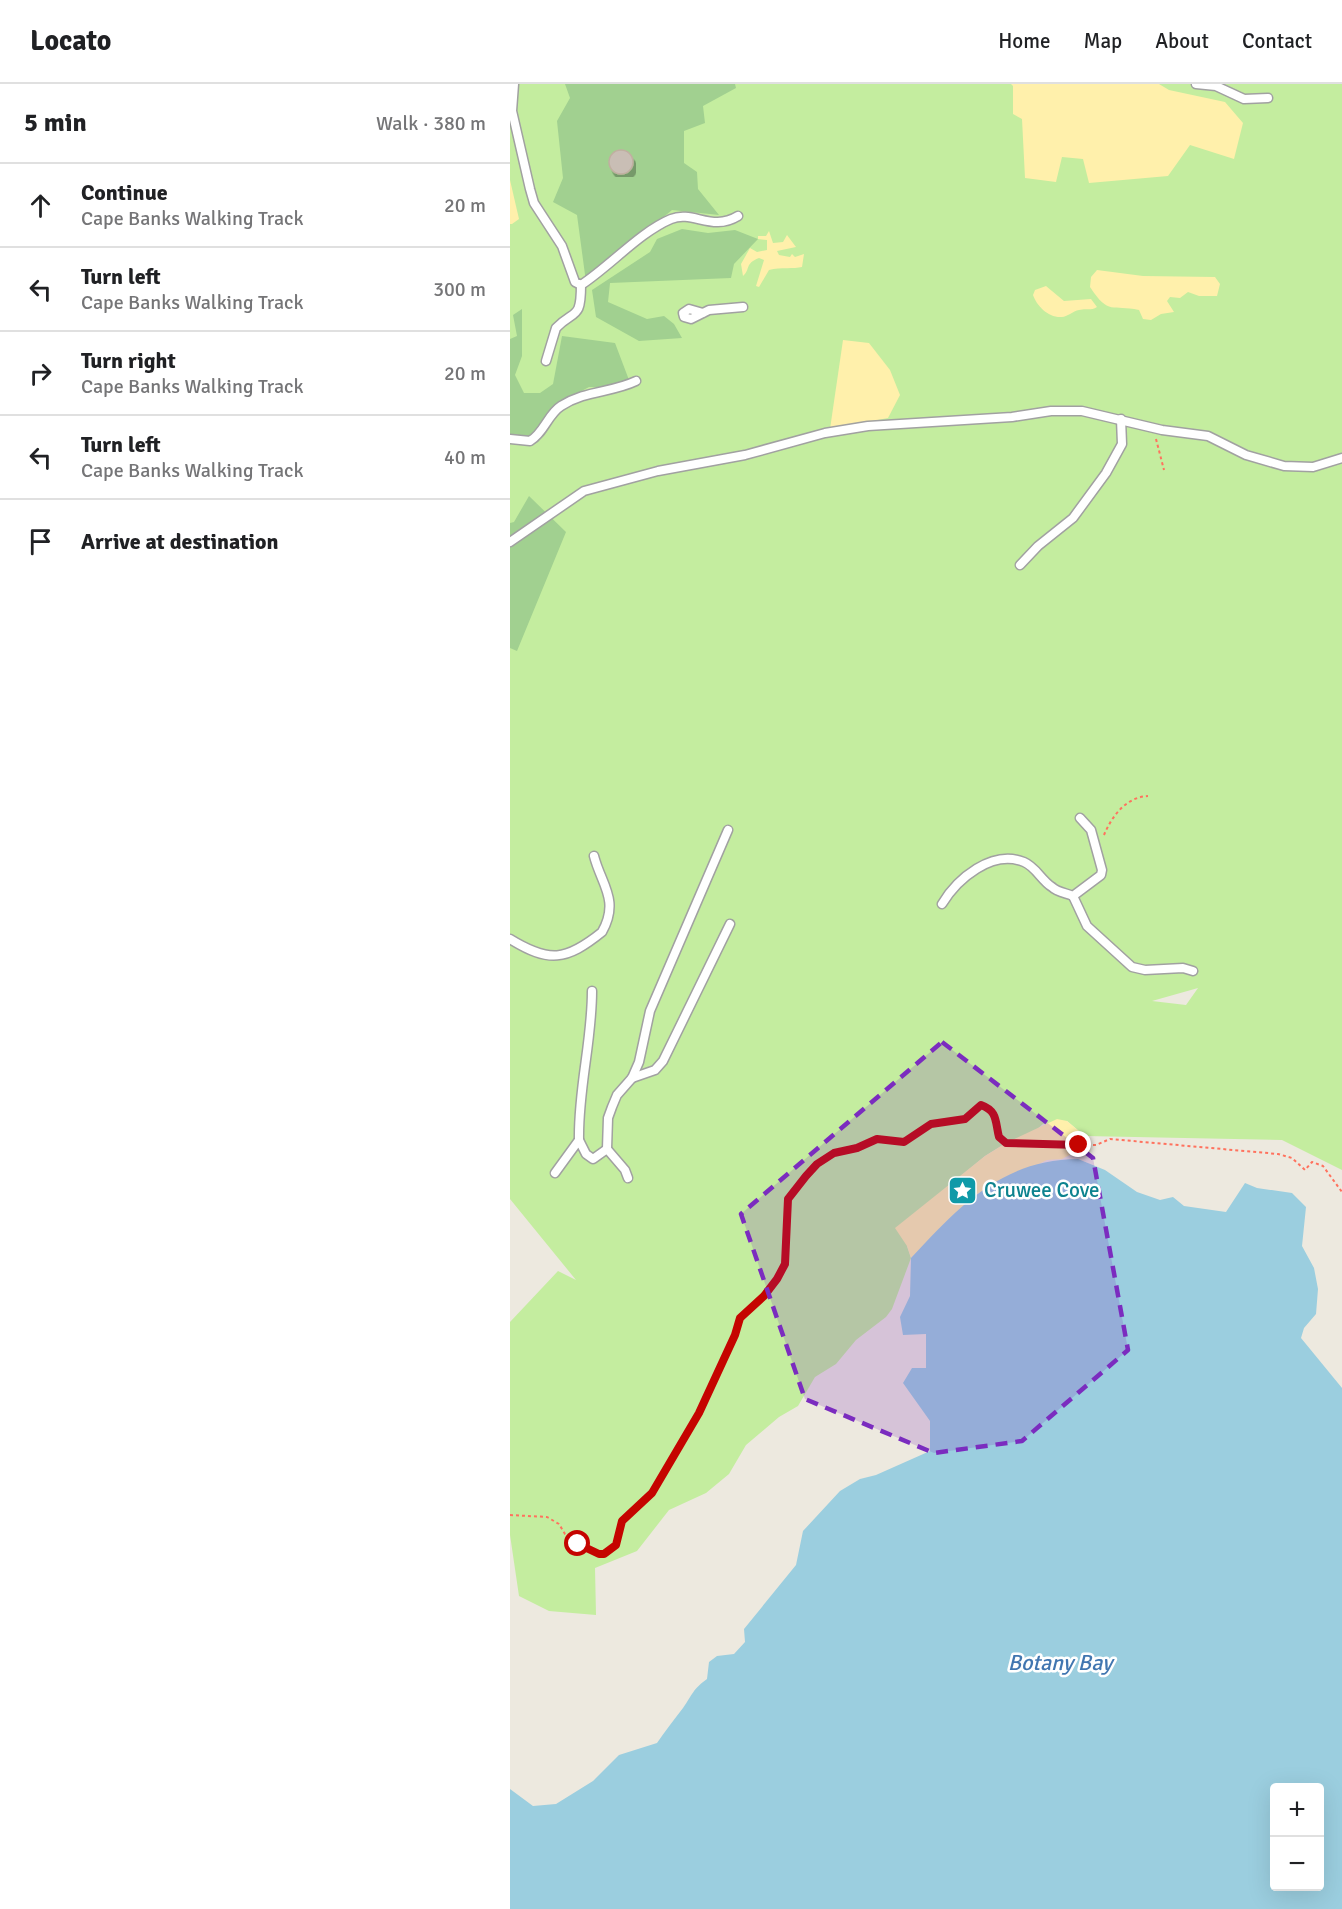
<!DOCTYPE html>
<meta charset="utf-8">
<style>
:root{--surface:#fff;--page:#f6f6f6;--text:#202124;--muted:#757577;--line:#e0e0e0}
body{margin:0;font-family:Signika,sans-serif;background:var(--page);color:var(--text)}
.controls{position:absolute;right:18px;bottom:18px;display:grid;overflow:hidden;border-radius:6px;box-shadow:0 6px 24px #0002}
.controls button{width:54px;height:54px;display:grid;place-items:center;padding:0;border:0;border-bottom:2px solid var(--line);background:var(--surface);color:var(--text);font:30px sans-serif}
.stop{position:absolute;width:18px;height:18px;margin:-14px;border:4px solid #c50400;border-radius:50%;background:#fff}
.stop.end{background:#c50400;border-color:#fff;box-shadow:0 2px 6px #0008}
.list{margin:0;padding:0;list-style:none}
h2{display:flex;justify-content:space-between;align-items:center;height:78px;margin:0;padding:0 24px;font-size:26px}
h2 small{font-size:20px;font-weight:400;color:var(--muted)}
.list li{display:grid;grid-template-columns:39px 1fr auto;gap:18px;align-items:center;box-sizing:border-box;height:84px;padding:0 24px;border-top:2px solid var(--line)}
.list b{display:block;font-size:22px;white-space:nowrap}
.list p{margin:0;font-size:20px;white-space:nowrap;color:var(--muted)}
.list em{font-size:20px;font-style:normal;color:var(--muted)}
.icon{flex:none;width:33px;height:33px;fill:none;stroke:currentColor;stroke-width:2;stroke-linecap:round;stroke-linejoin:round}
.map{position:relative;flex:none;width:832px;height:1825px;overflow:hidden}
header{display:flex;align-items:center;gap:36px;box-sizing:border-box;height:84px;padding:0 30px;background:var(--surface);border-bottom:2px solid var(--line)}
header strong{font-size:28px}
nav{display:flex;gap:33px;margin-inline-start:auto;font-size:21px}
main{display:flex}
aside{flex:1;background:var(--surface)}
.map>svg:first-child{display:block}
.grass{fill:#c4ed9f;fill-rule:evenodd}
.forest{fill:#a1d090}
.sand{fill:#fff0ab}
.water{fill:#9bcedf;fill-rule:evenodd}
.building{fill:#c9beb5;stroke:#c0afa0;stroke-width:1.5;filter:url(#shadow)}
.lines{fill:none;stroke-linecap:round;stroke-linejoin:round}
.lane-casing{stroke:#a1a1a1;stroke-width:11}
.path{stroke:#ff725e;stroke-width:2;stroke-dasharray:3 3;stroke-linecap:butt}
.lane{stroke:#fff;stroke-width:8}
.route{stroke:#c50400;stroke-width:8}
.marked{fill:#7b2cbf;fill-opacity:0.2;stroke:#7b2cbf;stroke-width:4.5;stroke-dasharray:12 8;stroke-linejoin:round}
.labels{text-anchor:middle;stroke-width:5;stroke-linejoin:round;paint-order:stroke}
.culture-label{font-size:21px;fill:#0d838f;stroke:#fff;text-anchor:start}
.water-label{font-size:22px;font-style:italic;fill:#4176b0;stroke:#fff}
</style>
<header>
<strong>Locato</strong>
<nav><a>Home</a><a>Map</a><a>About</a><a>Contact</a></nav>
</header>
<main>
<aside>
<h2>5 min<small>Walk · 380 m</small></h2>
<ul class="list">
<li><svg class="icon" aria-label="ahead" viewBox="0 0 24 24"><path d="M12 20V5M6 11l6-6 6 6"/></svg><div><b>Continue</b><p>Cape Banks Walking Track</p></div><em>20 m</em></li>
<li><svg class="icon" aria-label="left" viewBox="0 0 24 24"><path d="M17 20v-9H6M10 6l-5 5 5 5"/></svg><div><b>Turn left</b><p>Cape Banks Walking Track</p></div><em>300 m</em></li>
<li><svg class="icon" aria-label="right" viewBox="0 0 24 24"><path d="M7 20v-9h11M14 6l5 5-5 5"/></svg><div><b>Turn right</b><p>Cape Banks Walking Track</p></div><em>20 m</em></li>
<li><svg class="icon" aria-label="left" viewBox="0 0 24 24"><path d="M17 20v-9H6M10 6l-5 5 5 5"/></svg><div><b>Turn left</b><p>Cape Banks Walking Track</p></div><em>40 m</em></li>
<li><svg class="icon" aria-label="arrive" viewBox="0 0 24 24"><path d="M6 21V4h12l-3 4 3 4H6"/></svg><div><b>Arrive at destination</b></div></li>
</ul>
</aside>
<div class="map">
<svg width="832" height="1825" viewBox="0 0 832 1825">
<defs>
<filter id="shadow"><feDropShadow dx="3.5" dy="6" stdDeviation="0" flood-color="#0004"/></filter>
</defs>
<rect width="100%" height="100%" fill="#ede9df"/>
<!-- grass -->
<path class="grass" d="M0,0h832v1086l-60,-30 -197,-4 -18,-15 -24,3 -8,7 -29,12 -21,13 -53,44 -25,46 4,12 -19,51 -6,8 -30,23 -20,24 -21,13 -17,29 -19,11 -33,28 -17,29 -23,19 -37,17 -32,41 -42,17 1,47 -47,-4 -30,-15 -9,-61v-213l48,-51 18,9 -66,-81zM688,904l-12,17 -34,-4z"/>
<!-- forest -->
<g class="forest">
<polygon points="55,0 225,0 226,4 193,22 195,39 174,47 174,79 187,88 188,105 209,131 162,126 76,198 67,131 43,118 53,94 47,37 60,14"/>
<polygon points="172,145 198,149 225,146 248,155 224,180 221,194 100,199 98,218 137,235 154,232 164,240 172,254 129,257 86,233 82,206 140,168 147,155"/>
<polygon points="12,225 12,272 5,291 14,309 30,309 43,300 52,252 105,259 119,296 103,303 79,303 51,318 25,352 0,353 0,255 7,252 3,231"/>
<polygon points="19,412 56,448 7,567 0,564 0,439 4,438"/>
</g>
<!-- sand -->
<g class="sand">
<polygon points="501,0 649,0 659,6 715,18 733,39 724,75 680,61 658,92 579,99 573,75 552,73 546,98 515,94 512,35 503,30 503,2"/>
<polygon points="0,96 9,135 2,140 0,140"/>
<path d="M259,147l4,12 10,-1 4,-7 9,12 -19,4 2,4 11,2 2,-3 3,3 9,-3 -2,13c-8,2 -21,0 -33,3l-10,17 -3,-1 8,-26 -5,-2c-15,6 -8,11 -16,18l-2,-12 9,-16 7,4 10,-2v-10l-9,-1v-3h8z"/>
<path d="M587,186l46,6 72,1 5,7 -3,12h-18l-11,-4 -8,6 -10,-1 -3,4 7,11 -13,2 -10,6 -8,-1 -4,-9c-27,-6 -30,6 -49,-23l1,-10z"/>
<path d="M536,202l18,15 27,-2 6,8c-6,4 -11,1 -18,3 -6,1 -12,7 -17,7 -14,1 -25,-11 -29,-22l2,-5z"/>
<polygon points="333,256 359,259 380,286 390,311 378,334 320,345"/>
<polygon points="547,1035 557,1037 576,1053 569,1066 552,1075 537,1076 465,1111 401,1174 397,1162 385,1144 475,1072 496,1059"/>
</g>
<!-- water -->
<path class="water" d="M568,1075l27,11 32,22 23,8 13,-3 11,9 42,6 19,-29 12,5 35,5 14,14 -4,39 12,22 4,21 -2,25 -12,14 -3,10 41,50v521h-832v-120l23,17 23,-2 37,-23 26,-26 38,-12c8,-12 17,-23 26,-35 10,-14 9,-18 24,-29l2,-17 8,-6 17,-2 11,-12 -1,-13 52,-64 7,-34 37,-40 20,-12 16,-4 54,-24v-30l-27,-38 9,-15h14v-34l-23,1 -3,-18 10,-21 1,-38c49,-52 90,-98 167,-99zM764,1704h46v98h-46z"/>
<!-- building -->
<circle class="building" cx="111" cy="78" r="12"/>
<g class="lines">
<defs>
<g id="lane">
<path d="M4,0l-2,27 18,78 4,14 28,43 13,36 6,3c29,-19 59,-53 90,-66 22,-9 41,13 67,-3"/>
<polyline points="686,0 706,2 734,15 758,14"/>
<polyline points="193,229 179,225 173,229 174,233 181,235 199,226 233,223"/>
<path d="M36,277l10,-33c18,-19 25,-7 25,-43"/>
<path d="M0,355l20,2c14,-8 18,-27 31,-35 25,-16 50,-13 75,-25"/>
<polyline points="0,458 74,407 148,387 235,371 315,349 358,342 502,333 541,327 572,327 652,346 698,352 736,371 774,382 803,383 832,374"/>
<polyline points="510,481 528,462 563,434 596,389 612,360 611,335"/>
<polyline points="563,812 577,842 622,883 635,886 673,884 683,887"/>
<path d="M432,820c15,-25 50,-55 82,-42 12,5 17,18 28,25 5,5 14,6 21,9l28,-21 1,-5 -11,-40 -11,-12"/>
<path d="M0,855c39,24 56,22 92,-7 18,-32 -1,-48 -8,-76"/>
<polyline points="122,994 145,986 153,977 220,840"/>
<path d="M69,1056c-1,-51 13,-98 13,-149"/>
<polyline points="97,1065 98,1034 102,1023 107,1011 122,994 129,978 140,927 218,746"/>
<polyline points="45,1089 69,1056 76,1070 83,1075 97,1065 115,1086 118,1094"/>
</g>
</defs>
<!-- lane casing -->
<use href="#lane" class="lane-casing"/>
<!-- path -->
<g class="path">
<polyline points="646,355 654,386"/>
<path d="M594,751c8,-19 22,-38 44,-39"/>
<path d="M0,1431l37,2 12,7 6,10 34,20h5l12,-9 7,-24 29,-28 47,-80 36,-78 5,-17 24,-22 21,-32 2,-65 19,-23 11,-12 17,-11 23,-5 20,-9 27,3 27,-18 34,-5 16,-14c17,7 14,17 18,32l7,6 90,2 14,-6 168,15 14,4 13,12 7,-8 11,4 19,26"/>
</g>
<!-- lane -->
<use href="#lane" class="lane"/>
</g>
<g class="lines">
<!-- route -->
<path class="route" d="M68,1460l21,10h5l12,-9 6,-24 30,-28 47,-80 36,-78 5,-17 24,-22 13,-17 8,-15 3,-65 18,-23 11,-12 17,-11 23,-5 20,-9 27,3 27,-18 34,-5 16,-14c17,6 14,17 18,32l7,6 73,2"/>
</g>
<!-- marked area -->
<path class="marked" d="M432,958l151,116 35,192 -106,91 -88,12 -129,-54 -64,-185z"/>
<!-- icons -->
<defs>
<symbol id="sight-square" viewBox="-11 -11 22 22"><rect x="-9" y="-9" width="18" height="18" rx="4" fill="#0f9aa8" stroke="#fff"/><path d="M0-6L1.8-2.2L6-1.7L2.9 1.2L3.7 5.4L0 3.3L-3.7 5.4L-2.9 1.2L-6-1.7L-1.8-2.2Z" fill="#fff"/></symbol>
</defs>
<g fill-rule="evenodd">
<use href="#sight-square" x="436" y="1090" width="33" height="33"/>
</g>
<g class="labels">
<!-- culture labels -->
<g class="culture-label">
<text x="474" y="1113">Cruwee Cove</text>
</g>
<!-- water labels -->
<g class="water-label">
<text x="550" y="1586">Botany Bay</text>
</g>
</g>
</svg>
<div class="controls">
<button>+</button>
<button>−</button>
</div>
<div class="stop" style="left:68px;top:1460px"></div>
<div class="stop end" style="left:569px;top:1061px"></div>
</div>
</main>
